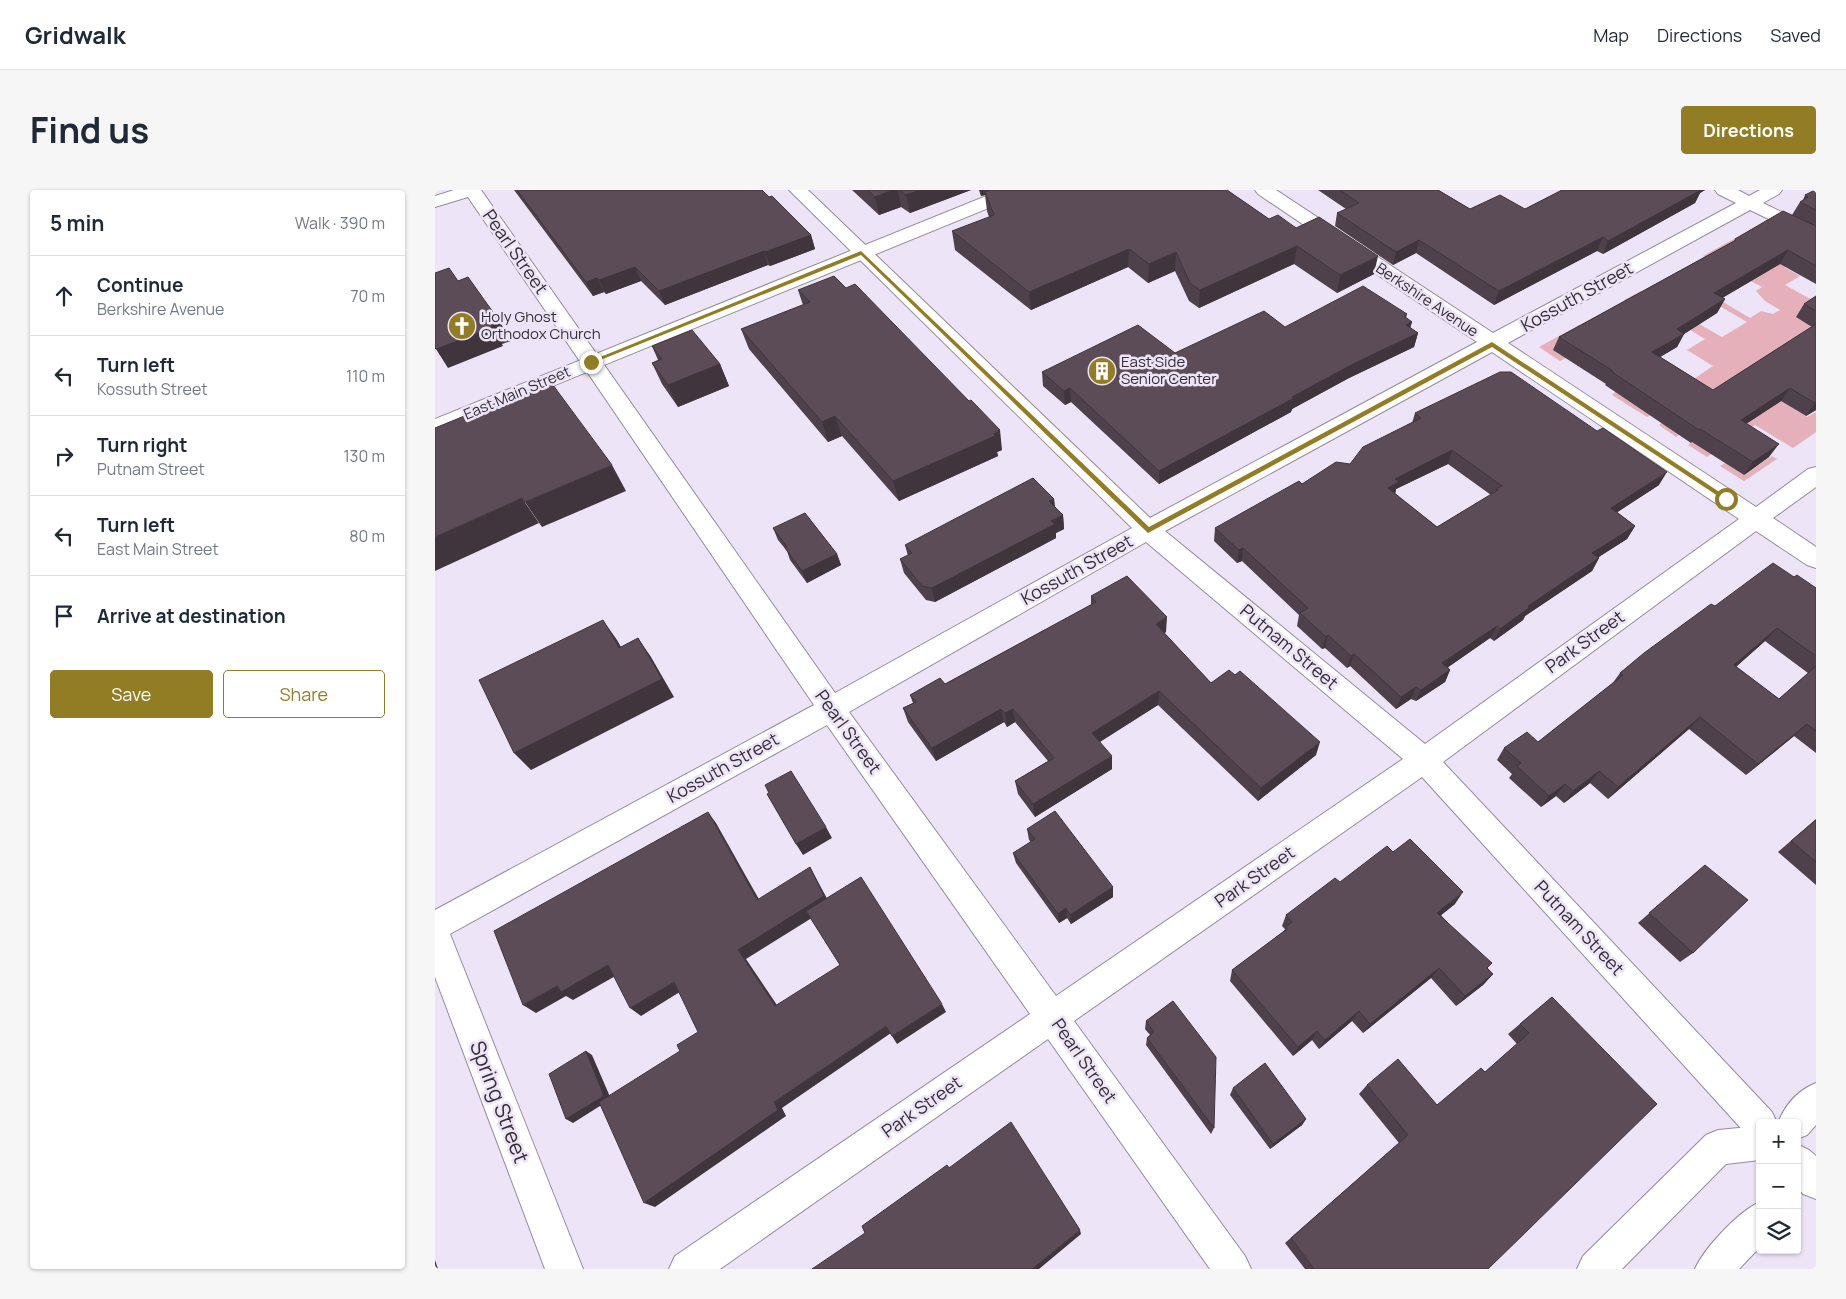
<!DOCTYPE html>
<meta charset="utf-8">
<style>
:root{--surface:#fff;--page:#f6f6f7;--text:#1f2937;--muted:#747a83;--line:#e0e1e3;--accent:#937d24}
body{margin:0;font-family:Manrope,sans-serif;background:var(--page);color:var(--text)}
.controls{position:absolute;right:15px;bottom:15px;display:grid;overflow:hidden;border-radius:5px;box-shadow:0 1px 4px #0004}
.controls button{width:45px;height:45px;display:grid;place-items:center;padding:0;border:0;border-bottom:1px solid var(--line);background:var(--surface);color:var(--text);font:25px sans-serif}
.stop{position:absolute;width:15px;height:15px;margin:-11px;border:4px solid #937d24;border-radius:50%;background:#fff}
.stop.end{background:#937d24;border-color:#fff;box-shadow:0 1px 5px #0008}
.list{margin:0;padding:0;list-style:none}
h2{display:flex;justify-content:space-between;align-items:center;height:65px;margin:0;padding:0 20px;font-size:21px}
h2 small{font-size:16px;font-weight:400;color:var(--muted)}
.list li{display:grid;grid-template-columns:32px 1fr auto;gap:15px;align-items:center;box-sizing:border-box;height:80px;padding:0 20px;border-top:1px solid var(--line)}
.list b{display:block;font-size:19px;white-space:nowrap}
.list p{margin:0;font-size:16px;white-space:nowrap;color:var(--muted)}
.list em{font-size:16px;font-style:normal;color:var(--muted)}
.actions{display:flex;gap:10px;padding:15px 20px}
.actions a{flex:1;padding:11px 0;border:1px solid var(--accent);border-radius:5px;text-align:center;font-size:18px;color:var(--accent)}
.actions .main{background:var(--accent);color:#fff}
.icon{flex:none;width:28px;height:28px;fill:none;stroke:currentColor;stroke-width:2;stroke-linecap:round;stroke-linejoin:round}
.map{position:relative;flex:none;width:1381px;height:1079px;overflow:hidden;border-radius:5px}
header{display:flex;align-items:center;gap:30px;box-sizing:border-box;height:70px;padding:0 25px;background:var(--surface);border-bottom:1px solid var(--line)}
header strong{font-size:24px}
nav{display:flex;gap:28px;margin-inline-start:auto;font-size:18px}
.intro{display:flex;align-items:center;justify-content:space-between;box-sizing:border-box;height:120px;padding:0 30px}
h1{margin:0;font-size:35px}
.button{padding:12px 22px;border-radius:5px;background:var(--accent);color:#fff;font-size:18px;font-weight:700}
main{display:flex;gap:30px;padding:0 30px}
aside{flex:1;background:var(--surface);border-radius:5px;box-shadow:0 1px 4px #0004}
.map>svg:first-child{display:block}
.green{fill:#e5b0ba}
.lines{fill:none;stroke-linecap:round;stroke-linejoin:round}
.minor-casing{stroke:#948c9d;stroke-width:2}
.major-casing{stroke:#948c9d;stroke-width:2}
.minor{fill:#fff;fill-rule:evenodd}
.major{fill:#fff;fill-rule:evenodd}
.wall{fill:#4f414b;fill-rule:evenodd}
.shaded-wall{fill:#40353d}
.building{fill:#5c4c57;stroke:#40353d;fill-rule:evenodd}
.route{fill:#937d24}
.labels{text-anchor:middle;stroke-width:5;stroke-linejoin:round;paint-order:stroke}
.far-street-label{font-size:15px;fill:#332f36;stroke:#ede4f7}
.far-poi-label{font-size:15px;fill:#332f36;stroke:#ede4f7;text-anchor:start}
.street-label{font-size:18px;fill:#332f36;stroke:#ede4f7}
.near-street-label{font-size:21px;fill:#332f36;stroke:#ede4f7}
</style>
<header>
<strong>Gridwalk</strong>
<nav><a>Map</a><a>Directions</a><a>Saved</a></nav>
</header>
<div class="intro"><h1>Find us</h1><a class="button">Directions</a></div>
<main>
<aside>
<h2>5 min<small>Walk · 390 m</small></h2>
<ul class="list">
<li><svg class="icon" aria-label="ahead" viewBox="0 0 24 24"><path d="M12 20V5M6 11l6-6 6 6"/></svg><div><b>Continue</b><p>Berkshire Avenue</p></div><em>70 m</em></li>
<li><svg class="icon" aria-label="left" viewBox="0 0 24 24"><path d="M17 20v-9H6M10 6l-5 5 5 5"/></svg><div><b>Turn left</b><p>Kossuth Street</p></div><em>110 m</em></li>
<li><svg class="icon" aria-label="right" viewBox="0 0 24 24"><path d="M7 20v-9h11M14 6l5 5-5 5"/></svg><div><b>Turn right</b><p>Putnam Street</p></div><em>130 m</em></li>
<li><svg class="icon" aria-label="left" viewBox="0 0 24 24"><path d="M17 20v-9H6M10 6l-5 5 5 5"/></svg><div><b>Turn left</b><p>East Main Street</p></div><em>80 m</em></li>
<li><svg class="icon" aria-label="arrive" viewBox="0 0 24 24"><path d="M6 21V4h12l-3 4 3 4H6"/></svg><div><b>Arrive at destination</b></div></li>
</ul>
<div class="actions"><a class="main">Save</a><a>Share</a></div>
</aside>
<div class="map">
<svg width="1381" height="1079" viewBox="0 0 1381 1079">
<rect width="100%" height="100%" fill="#ede4f7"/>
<!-- green -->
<g class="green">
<polygon points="1322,36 1335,42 1356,73 1349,77 1365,86 1350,95 1381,112 1381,139 1315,192 1372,227 1381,222 1381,242 1358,258 1320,235 1272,267 1253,255 1260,250 1276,224 1241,247 1224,235 1228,232 1216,225 1212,227 1177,205 1180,202 1253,193 1278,176 1252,160 1270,149 1252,138 1189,110 1206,101 1287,147 1312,132 1257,100 1263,97 1315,128 1326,121 1338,124 1345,120 1330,111 1321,101 1327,97 1268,66"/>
<polygon points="1144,135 1152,141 1131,168 1125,171 1104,157"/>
<polygon points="1337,266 1342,269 1309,291 1285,276 1290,273 1309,285"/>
</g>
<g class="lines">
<defs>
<g id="minor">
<path d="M19,0h27l354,503 297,-165 -343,-338h19l342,328 327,-176 -219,-148 -3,-4h21l217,143 243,-130 -18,-9 -3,-4h23l11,6 11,-6h22l-3,4 -16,9 53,26v13l-66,-32 -242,133 248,164 52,-38 8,-2v20l-43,31 43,29v21l-9,-3 -51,-34 -313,231 329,350 5,11h-17v18l-12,-5 -326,-359 -348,244 171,235 6,13h-41l-162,-230 -328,230h-51l6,-13 355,-242 -203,-289 -377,209 133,335h-38l-110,-292v-67l379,-205 -346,-508 -33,10v-11zM1057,162l247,167 -314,225 -260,-213zM711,352l257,217 -347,237 -207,-284z"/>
<polygon points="1362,954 1374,960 1381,966 1381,1009 1368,1004 1362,997"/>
</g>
<g id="major">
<polygon points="566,0 591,0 588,4 0,244 0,229"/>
<path d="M1381,893v42l-9,10 -10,4v-16h-19c7,-18 20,-33 38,-40z"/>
<polygon points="1325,936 1325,970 1291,974 1187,1079 1142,1079 1148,1066 1271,945 1283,940"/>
<path d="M1325,1012v45l-21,22h-44c9,-21 44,-58 65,-67z"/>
</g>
</defs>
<!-- minor casing -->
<use href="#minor" class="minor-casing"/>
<!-- major casing -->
<use href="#major" class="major-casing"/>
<!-- minor -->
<use href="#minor" class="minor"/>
<!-- major -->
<use href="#major" class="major"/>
</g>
<!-- wall -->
<g class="wall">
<polygon points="79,0 327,0 376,45 380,59 335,76 333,75 230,115 206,91 171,104 169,102 158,106"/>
<polygon points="417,0 536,0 475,23 466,17 444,25"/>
<polygon points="544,0 792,0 834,29 861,38 939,84 902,103 859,74 764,118 754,111 740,81 713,93 693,77 596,120 520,60 517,41 554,27 552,21 550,5 546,6"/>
<polygon points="883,0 1003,0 1035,19 1090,19 1127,0 1270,0 1265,3 1260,13 1168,64 1162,61 1059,115 981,63 958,75 900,36 902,23 911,19"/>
<polygon points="1381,0 1381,94 1345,74 1287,108 1290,109 1282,123 1249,144 1242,157 1225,167 1278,200 1377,137 1361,127 1369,114 1381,106 1381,220 1371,226 1346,211 1311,234 1334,267 1309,285 1257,252 1256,253 1170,195 1171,194 1118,160 1124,147 1299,51 1300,49 1357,25 1365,12 1368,10 1370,5"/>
<polygon points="363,100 567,260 562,262 563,266 464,311 407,246 393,252 314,159 306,139 368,115"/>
<polygon points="972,124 971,128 977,132 975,137 983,143 979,157 914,188 857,219 856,222 724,294 636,212 630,215 608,196 607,182 740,163 850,137"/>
<polygon points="217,156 285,174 294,196 243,217 227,194 217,173 223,170"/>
<path d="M980,223l244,72 -42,27 18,14 -8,13 -29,18 1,1 -7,13 -67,45 -2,4 -29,21 -4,-3 -42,29 2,3 -5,12 -29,19 -5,-2 -15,10 -46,-43 -3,2 -22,-20 -3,1 -25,-23 2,-11 -57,-54 -5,2 -23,-22 1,-13 87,-44 48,-20 62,-41zM1013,274l43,31 -54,32 -42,-33 1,-5z"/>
<polygon points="619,309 620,317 628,325 629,339 621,343 621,348 500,412 491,410 469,383 465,369 473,366 470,355"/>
<polygon points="338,338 402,364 406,375 372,393 355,370 352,361 343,350"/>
<path d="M1359,387l22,11v165l-22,-17 -48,39 -57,-46 -81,70 -18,-16 -26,20 -8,-7 -15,11 -32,-29 3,-4 -15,-14 7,-12 34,-6 74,-58 8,-11 95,-67zM1330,451l43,32 -29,26 -43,-32z"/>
<polygon points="656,406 731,442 729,443 776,493 881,565 823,611 723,515 665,552 677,579 600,627 583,604 580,591 613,571 580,532 572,537 569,532 501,571 473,532 468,518 478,513 475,505 510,494 656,415"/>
<polygon points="1381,629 1381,695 1343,662"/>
<polygon points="592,639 678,707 636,734 632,728 624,733 581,673 578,663 596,652 594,650"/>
<polygon points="1270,675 1258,763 1245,772 1203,733"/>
<polygon points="905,692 1020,714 1006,725 1058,784 1048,795 1021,816 996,788 928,843 917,831 884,859 877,850 858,866 795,791 797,780 849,741 850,739 847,736 851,725"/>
<polygon points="1117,807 1053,1079 870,1079 850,1053 964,953 924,904 932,895 1002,915 1050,882 1082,854 1073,844"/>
<polygon points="738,811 779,938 776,944 711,855 712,848 715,845 710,839 711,831"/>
<polygon points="798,898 871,929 867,935 835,959 795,905"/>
</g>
<!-- shaded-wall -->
<g class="shaded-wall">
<polygon points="458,0 463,0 466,17 444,25 440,7"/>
<polygon points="485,0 536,0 475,23 471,5"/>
<polygon points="545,0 561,0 550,2 550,5 546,6"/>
<polygon points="1257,0 1270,0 1265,3 1260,13 1168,64 1173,51"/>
<polygon points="376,45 380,59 335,76 330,62"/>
<polygon points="1168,47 1162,61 1059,115 1064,101"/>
<polygon points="984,50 981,63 958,75 961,62"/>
<polygon points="862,56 859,74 764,118 765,100"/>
<polygon points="694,59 693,77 596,120 594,102"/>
<polygon points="1353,60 1345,74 1272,117 1279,103"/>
<polygon points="329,61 333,75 230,115 224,101"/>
<polygon points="741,62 740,81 713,93 714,74"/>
<polygon points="943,66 939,84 902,103 905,85"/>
<polygon points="200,77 206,91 171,104 164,90"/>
<polygon points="162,88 169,102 158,106 151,92"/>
<polygon points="1290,109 1282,123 1249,144 1242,157 1210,176 1217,162 1242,139"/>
<polygon points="65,132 76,151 67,154 68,156 13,178 1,159"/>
<polygon points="977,132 973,146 971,135"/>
<polygon points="983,143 979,157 914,188 857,219 856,222 724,294 724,281 857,207 918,174"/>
<polygon points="285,174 294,196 243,217 233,195"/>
<polygon points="635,198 636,212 630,215 629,201"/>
<polygon points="1355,198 1346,211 1297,243 1306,230"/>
<polygon points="1381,212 1381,220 1371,226 1380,213"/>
<polygon points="400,226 407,246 393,252 387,232"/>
<polygon points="565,240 567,260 562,262 563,266 464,311 458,291"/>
<polygon points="1344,254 1334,267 1309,285 1318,272"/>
<polygon points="1017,260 1013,274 961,299 960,305 953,298 960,289"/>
<polygon points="177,275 191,301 107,337 90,312"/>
<polygon points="1232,282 1224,295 1169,331 1176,318"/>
<polygon points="87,308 104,333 0,381 0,347"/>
<polygon points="619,309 620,323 614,311"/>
<polygon points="628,325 629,339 621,343 621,348 500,412 497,398"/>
<polygon points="1200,336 1192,349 1150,376 1157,363"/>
<polygon points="808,358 807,371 802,373 804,360"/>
<polygon points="402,364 406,375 372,393 367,381"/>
<polygon points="1164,368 1157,381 1090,426 1088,430 1059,451 1065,439 1093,416"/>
<polygon points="732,427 731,442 720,448 721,434"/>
<polygon points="168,430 182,450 197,476 184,458"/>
<polygon points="1062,436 1055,448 1002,485 1007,473"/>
<polygon points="1342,438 1330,451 1288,488 1299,475"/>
<polygon points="893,445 890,458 887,459 891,447"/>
<polygon points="203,448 216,467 239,507 96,580 79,563"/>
<polygon points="919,464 915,476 912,478 916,466"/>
<polygon points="1015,480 1010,492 981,511 986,500"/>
<polygon points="981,497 976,509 961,519 966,507"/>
<polygon points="724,501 723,515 658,556 657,543"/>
<polygon points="566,519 569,532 501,571 497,558"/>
<polygon points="578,519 580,532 572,537 570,523"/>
<polygon points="1265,527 1254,539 1173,609 1183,597"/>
<polygon points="1372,534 1359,546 1311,585 1323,574"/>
<polygon points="885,552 881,565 823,611 826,598"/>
<polygon points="677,566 677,579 600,627 598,614"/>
<polygon points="1164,581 1155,593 1129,613 1138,601"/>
<polygon points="1130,594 1121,606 1106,617 1114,606"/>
<polygon points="273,622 281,633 330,720 322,710"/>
<polygon points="391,637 397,648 368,665 361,654"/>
<polygon points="375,677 381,688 396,716 311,769 348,824 340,816 303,760"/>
<polygon points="678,697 678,707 636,734 635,725"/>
<polygon points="1028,702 1020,714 995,734 1002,723"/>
<polygon points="631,718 632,728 624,733 623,724"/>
<polygon points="173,775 184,784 138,810 131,806 101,823 88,815 122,796"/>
<polygon points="1004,778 996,788 928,843 935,834"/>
<polygon points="1058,784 1048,795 1021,816 1030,806"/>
<polygon points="239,792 248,800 206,826 195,818"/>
<polygon points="507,814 511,822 462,854 457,846"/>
<polygon points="924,821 917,831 884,859 890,850"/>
<polygon points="451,836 456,843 347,918 351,926 220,1017 209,1013 339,912"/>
<polygon points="882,841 877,850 858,866 863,857"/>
<polygon points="151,861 157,865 176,909 138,933 131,929"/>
<polygon points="871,929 867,935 835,959 838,954"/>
<polygon points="645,1040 646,1044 604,1079 597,1079"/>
<polygon points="0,1070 3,1079 0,1079"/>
</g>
<!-- building -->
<g class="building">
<polygon points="82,0 327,0 334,7 337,6 376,45 330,62 329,61 224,101 200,77 164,90 162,88 151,92"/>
<polygon points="433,0 458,0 440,7"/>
<polygon points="465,0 485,0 471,5"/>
<polygon points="556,0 792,0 834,29 843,25 861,38 884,27 943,66 905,85 862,56 765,100 755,93 741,62 714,74 694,59 594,102 517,41 559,25 550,2"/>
<polygon points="905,0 1003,0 1035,19 1065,5 1090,19 1127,0 1266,0 1173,51 1168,47 1064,101 984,50 961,62 902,23 924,13"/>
<polygon points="1380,0 1381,0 1381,20 1365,12 1373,7 1370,5"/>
<polygon points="1348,21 1381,36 1381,76 1353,60 1279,103 1290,109 1242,139 1249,144 1217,162 1278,200 1381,134 1381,212 1380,213 1355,198 1306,230 1344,254 1318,272 1265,239 1264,240 1177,182 1178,181 1124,147 1301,50 1300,49"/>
<polygon points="14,78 23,91 33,87 65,132 56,136 57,138 1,159 0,158 0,83"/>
<polygon points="399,86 411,98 420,94 534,211 536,210 565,240 559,242 560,246 458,291 400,226 387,232 306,139 375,112 363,100"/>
<polygon points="928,96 972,124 969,126 977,132 971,135 983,143 918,174 857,207 859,208 724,281 635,198 629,201 607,182 703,135 740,163 829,121 850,137"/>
<polygon points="1381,106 1381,121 1369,114"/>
<polygon points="257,140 285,174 233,195 217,173 227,169 217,156"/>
<path d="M1065,182h11l86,59 6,-3 64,44 -56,36 24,18 -43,27 7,5 -71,48 1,2 -29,21 -3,-3 -55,37 8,7 -29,20 -5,-3 -15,10 -47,-43 -3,2 -23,-21 -2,2 -26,-24 8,-5 -65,-60 -4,2 -24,-22 84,-47 3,3 34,-22 14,2 13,-17 58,-29 -6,-5zM1017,260l50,36 -6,3 2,1 -61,37 -49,-39 11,-6 -4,-3z"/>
<polygon points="115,191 177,275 90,312 87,308 0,347 0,238"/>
<polygon points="598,288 619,309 614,311 628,325 616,331 620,334 497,398 487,396 465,369 477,363 470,355"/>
<polygon points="370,323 402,364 367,381 350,358 352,357 338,338"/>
<polygon points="1338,373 1359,387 1362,385 1381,398 1381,466 1342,438 1299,475 1344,509 1381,476 1381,541 1372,534 1323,574 1265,527 1183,597 1164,581 1138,601 1130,594 1114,606 1082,576 1086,573 1069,558 1092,542 1103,552 1188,485 1185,483 1209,463 1276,414 1280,416"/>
<polygon points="692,386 732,427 721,434 776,493 794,480 800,485 805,481 885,552 826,598 724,501 657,543 677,566 598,614 580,591 619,568 578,519 570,523 566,519 497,558 468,518 481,512 475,505 505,488 510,494 661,412 656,406"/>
<polygon points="168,430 184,458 203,448 227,489 79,563 44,490"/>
<polygon points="356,581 391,637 361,654 332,604 334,603 330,595"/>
<polygon points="620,621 678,697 635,725 631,718 623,724 578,663 600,649 592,639"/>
<polygon points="273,622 322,710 375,677 389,706 303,760 340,816 405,775 371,721 426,687 507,814 457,846 451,836 339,912 343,920 209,1013 164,912 245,861 242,855 263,842 239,792 195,818 173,775 126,802 122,796 88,815 59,741"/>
<polygon points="1381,630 1381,672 1356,651"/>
<polygon points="975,649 1028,702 1002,723 1057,773 1052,778 1058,784 1030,806 1004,778 935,834 924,821 890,850 882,841 863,857 797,780 852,739 851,737 857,732 851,725 900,688 905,692 952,656 958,662"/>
<polygon points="1270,675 1313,710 1258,763 1214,723"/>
<polygon points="1117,807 1222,914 1053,1079 879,1079 856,1048 973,945 932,895 963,869 1002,915 1046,878 1050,882 1094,843 1085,834"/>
<polygon points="738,811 781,867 779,938 712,848 719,842 711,831"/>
<polygon points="151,861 169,906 131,929 114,884"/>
<polygon points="830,873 871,929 838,954 798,898"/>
<polygon points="576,932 645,1040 597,1079 377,1079 430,1043 427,1036 512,975 514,978"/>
</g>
<!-- route -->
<polygon class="route" points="426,61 714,337 1057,152 1295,309 1289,310 1057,157 713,343 426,65 158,173 153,172"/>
<!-- icons -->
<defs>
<symbol id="church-disc" viewBox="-11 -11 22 22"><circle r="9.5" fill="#937d24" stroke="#ede4f7"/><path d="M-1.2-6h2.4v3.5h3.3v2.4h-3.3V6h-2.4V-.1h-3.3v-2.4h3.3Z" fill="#fff"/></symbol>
<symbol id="building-disc" viewBox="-11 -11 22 22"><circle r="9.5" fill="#937d24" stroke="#ede4f7"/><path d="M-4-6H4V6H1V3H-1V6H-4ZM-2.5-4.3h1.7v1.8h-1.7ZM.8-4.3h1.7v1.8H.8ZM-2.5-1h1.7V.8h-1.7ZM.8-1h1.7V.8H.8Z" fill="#fff"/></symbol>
</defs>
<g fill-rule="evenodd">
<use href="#church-disc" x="11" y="120" width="32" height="32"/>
<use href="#building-disc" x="651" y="165" width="32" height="32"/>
</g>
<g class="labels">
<!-- far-street labels -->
<g class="far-street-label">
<text transform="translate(992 110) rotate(34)" y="5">Berkshire Avenue</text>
<text transform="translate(82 203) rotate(-23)" y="5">East Main Street</text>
</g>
<!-- far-poi labels -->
<g class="far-poi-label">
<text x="46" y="132">Holy Ghost<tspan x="46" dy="17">Orthodox Church</tspan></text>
<text x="686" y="177">East Side<tspan x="686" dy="17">Senior Center</tspan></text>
</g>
<!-- street labels -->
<g class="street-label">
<text transform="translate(80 62) rotate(55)" y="6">Pearl Street</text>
<text transform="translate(1142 107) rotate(-29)" y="6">Kossuth Street</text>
<text transform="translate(642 380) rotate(-29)" y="6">Kossuth Street</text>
<text transform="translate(1150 452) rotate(-36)" y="6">Park Street</text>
<text transform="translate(854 457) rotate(40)" y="6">Putnam Street</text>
<text transform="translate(413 542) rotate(54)" y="6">Pearl Street</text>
<text transform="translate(288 578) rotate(-29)" y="6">Kossuth Street</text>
<text transform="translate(820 687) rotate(-35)" y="6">Park Street</text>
<text transform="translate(1144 738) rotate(47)" y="6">Putnam Street</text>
<text transform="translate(649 871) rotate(55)" y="6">Pearl Street</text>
<text transform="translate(487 917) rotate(-35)" y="6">Park Street</text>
</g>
<!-- near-street labels -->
<g class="near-street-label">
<text transform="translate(64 912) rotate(69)" y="7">Spring Street</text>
</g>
</g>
</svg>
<div class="controls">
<button>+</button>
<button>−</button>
<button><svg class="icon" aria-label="layers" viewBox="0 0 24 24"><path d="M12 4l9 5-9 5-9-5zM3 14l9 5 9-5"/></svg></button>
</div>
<div class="stop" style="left:1291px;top:309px"></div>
<div class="stop end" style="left:156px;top:172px"></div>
</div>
</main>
